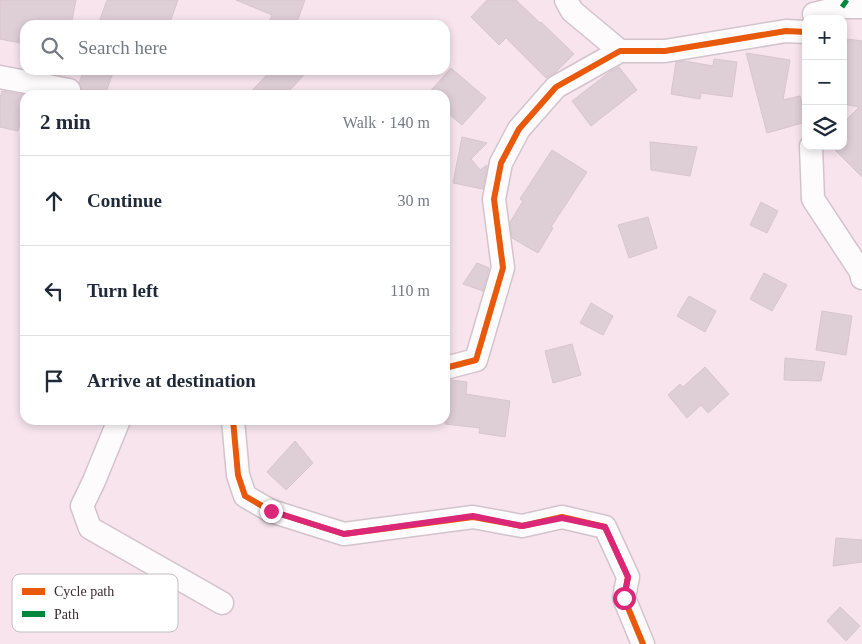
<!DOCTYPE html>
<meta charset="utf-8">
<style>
:root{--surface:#fff;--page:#f6f6f7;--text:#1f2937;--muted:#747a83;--line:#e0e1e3}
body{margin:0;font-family:Georgia,serif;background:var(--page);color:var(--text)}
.controls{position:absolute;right:15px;top:15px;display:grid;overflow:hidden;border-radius:10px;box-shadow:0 2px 8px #0003}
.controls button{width:45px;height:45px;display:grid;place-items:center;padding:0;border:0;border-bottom:1px solid var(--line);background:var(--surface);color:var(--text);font:25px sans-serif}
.stop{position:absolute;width:15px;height:15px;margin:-11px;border:4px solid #db2777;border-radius:50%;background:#fff}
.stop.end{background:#db2777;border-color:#fff;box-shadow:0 1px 5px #0008}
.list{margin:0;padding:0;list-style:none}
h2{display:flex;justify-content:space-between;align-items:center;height:65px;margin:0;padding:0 20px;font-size:21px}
h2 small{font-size:16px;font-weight:400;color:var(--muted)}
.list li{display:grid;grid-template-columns:32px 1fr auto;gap:15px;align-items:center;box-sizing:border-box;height:90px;padding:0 20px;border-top:1px solid var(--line)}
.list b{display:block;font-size:19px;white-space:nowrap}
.list em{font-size:16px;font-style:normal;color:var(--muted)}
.icon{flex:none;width:28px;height:28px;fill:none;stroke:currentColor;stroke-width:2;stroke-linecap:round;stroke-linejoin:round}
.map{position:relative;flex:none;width:862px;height:644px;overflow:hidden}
.search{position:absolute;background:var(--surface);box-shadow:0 2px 8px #0003;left:20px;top:20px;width:430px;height:55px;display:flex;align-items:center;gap:12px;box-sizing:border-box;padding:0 18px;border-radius:15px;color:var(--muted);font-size:19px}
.panel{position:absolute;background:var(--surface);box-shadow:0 2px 8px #0003;left:20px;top:90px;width:430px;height:335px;border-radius:15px}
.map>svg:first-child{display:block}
.building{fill:#deced6;stroke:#d7c6ce}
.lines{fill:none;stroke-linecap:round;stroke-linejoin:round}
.street-casing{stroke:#d3c3cb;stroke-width:25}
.street{stroke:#fefbfc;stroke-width:22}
.quiet{stroke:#00873e;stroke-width:5;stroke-dasharray:10 5;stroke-linecap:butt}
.cycleway-casing{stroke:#fff;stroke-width:9}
.cycleway{stroke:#e8590c;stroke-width:6}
.route{stroke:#db2777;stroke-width:6}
.key{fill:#fff;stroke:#c4bfc1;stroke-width:1}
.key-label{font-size:14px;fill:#3a2931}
</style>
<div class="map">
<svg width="862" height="644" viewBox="0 0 862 644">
<rect width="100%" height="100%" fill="#f7e4ed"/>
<!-- building -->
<g class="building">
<polygon points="0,0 76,0 71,25 25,25 25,44 0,39"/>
<polygon points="107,0 178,0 169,25 98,25"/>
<polygon points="236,0 305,0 296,25 268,25 272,15"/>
<polygon points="487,0 516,0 540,23 541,22 574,54 556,72 546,78 506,38 499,45 471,17"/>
<polygon points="848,39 862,41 862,177 831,146 843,146 843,123 859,107 843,104 843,63"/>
<polygon points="746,53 790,60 783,100 800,96 806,117 806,122 767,133"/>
<polygon points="714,59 737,62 732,97 701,93 700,99 671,94 676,62 684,61 713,66"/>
<polygon points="619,67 637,90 591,126 572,101 611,71"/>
<polygon points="451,68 486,98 462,125 445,111 445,95 427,95"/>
<polygon points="84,70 114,70 105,95 81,95 82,92 81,86 79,83"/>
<polygon points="271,70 309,70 285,95 248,95"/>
<polygon points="2,91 25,95 25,102 18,131 0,127 0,98"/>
<polygon points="462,137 487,143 471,159 480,170 487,165 483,189 453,183"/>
<polygon points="650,142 697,147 690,176 651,170"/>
<polygon points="552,150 587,172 551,227 553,228 538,253 512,238 510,222 523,201 520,199"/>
<polygon points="761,202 778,211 767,233 750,225"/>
<polygon points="648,217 657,248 629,258 618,225"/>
<polygon points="477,263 489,268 483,291 463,284"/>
<polygon points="764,273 787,285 772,311 750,299"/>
<polygon points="689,296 716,311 705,332 677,316"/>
<polygon points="591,303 613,316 603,335 580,323"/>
<polygon points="822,311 852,316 846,355 816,350"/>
<polygon points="572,344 581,375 553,383 545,351"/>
<polygon points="785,358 825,362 821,381 784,380"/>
<polygon points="705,367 729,394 708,413 701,405 687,418 668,395 680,384 683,387"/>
<polygon points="452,380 467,382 466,394 510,401 505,437 479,433 480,428 445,424 445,381"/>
<polygon points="295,441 313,463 286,490 267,472"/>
<polygon points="836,538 862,540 862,562 833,566"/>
<polygon points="840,607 860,626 846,641 827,621"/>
</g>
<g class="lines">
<defs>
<g id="street">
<polyline points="566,0 572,11 620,51"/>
<polyline points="814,14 842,7 862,7"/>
<polyline points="0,77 69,90"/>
<polyline points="811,146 813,199 861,272 862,278"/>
<polyline points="445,368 476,360 503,268 494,199 501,163 519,129 556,87 620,51 665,51 786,31 806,32"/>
<polyline points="119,420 94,481 82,506 90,528 222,603"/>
<polyline points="233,420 238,475 245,496 271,511 344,534 473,517 522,526 562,517 605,527 628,577 624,598 643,644"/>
</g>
</defs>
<!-- street casing -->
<use href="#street" class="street-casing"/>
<!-- street -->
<use href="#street" class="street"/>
<!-- quiet -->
<polyline class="quiet" points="842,7 847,0"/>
<defs>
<g id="cycleway">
<polyline points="445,368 476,360 503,268 494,199 501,163 519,129 556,87 620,51 665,51 786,31 806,32"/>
<polyline points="233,420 238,475 245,496 271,511 344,534 473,517 522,526 562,517 605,527 628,577 624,598 643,644"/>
</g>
</defs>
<!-- cycleway casing -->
<use href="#cycleway" class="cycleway-casing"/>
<!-- cycleway -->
<use href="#cycleway" class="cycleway"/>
</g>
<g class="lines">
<!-- route -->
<polyline class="route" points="271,511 344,534 473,516 522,526 562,518 605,527 628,577 624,598"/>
</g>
<!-- legend -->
<rect x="12" y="574" width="166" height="58" rx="8" class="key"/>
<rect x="22" y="588" width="23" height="7" fill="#e8590c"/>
<rect x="22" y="611" width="23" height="6" fill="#00873e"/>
<g class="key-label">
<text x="54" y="596">Cycle path</text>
<text x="54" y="619">Path</text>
</g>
</svg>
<div class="controls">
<button>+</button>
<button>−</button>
<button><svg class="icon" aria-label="layers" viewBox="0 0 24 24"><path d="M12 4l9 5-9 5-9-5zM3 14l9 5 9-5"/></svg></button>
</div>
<div class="stop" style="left:624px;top:598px"></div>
<div class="stop end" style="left:271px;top:511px"></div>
<div class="search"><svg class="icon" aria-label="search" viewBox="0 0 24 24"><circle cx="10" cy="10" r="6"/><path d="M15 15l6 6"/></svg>Search here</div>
<section class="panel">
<h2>2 min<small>Walk · 140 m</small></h2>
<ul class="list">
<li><svg class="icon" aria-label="ahead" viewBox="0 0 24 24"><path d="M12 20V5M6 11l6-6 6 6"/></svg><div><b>Continue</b></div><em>30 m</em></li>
<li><svg class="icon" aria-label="left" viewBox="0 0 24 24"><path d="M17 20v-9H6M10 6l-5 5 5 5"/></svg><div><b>Turn left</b></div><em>110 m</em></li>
<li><svg class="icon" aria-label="arrive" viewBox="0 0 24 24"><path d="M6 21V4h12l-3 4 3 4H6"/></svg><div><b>Arrive at destination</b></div></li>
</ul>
</section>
</div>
